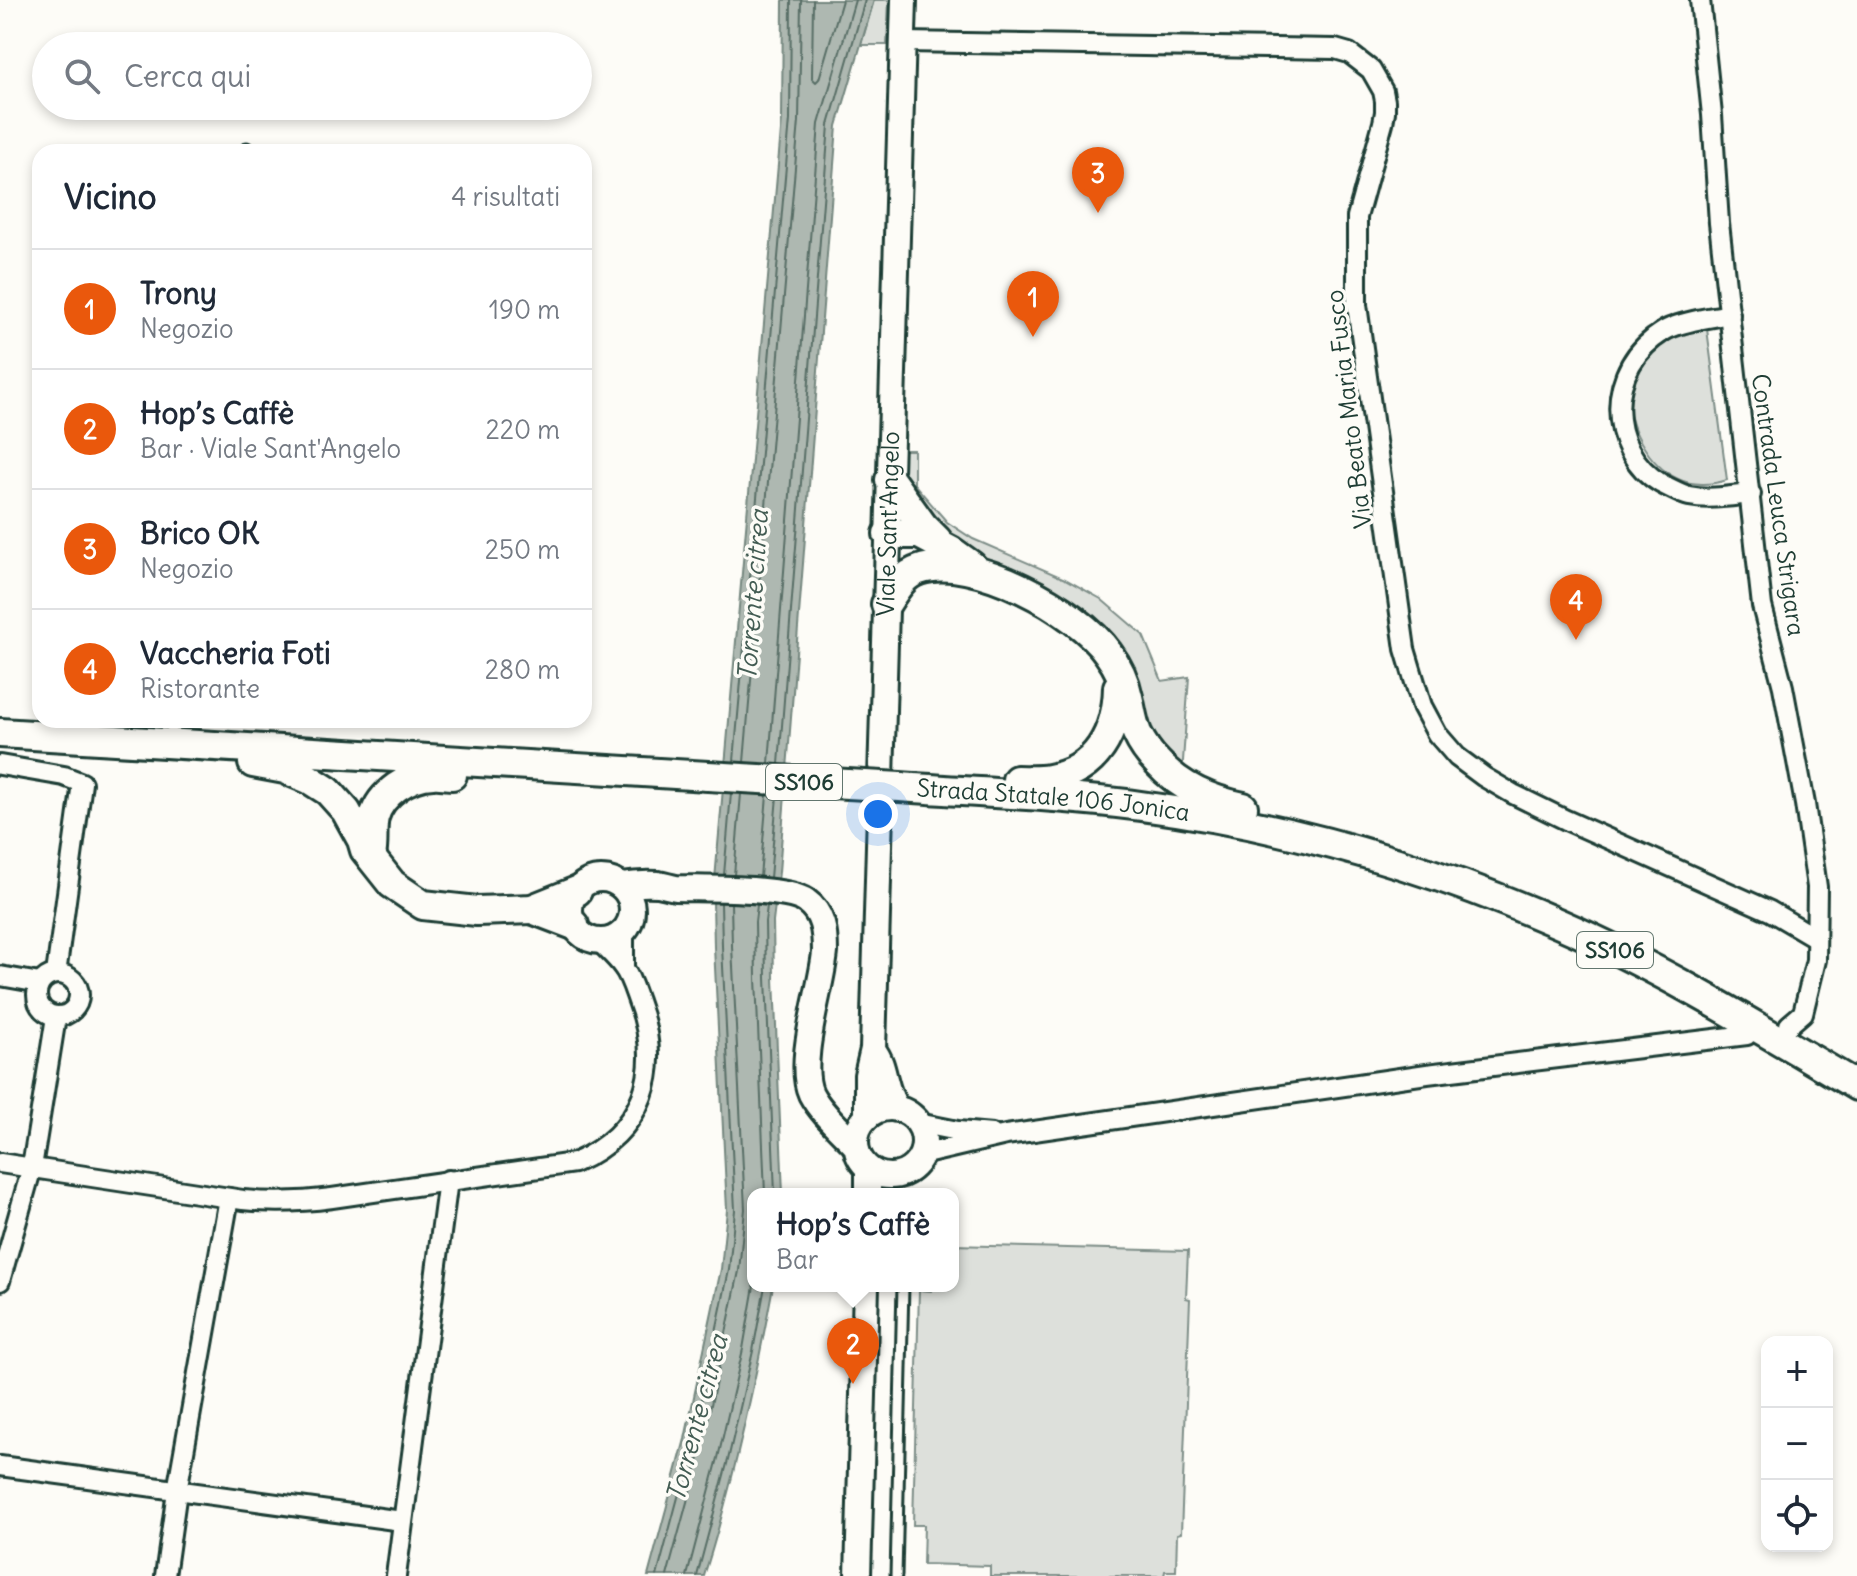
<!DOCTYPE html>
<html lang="it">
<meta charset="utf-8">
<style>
:root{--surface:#fff;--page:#f6f6f7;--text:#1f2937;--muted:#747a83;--line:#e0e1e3;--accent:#ea580c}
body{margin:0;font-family:Delius,sans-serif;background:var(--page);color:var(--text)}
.controls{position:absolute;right:24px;bottom:24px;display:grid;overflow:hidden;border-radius:16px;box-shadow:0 4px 12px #0003}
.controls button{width:72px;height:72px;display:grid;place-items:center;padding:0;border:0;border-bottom:2px solid var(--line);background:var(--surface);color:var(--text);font:40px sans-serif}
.you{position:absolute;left:878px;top:814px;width:28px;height:28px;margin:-20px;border:6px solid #fff;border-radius:50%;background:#1a73e8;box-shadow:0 0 0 12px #1a73e833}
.badge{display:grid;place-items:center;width:52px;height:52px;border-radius:50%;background:var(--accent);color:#fff;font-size:26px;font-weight:700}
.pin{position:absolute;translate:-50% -66px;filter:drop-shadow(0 2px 4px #0008)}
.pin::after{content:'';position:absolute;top:42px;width:28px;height:24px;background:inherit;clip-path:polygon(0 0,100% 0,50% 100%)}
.popup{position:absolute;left:747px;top:1188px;width:212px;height:104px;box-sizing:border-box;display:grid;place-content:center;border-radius:16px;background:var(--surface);filter:drop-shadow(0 2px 6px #0005);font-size:26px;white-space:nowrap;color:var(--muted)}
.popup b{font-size:30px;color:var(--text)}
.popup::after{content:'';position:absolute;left:50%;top:100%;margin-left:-16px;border:16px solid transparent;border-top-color:var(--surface)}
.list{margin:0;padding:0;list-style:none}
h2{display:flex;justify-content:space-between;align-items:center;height:104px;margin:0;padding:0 32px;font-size:34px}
h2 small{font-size:26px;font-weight:400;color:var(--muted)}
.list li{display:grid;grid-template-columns:52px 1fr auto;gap:24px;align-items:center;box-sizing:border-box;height:120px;padding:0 32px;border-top:2px solid var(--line)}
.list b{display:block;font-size:30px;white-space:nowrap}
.list p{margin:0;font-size:26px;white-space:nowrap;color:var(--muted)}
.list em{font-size:26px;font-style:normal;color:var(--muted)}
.icon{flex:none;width:44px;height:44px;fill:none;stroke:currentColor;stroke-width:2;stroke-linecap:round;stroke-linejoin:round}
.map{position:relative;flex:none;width:1857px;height:1576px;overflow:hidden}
.search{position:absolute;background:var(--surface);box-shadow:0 4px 12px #0003;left:32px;top:32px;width:560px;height:88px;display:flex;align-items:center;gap:20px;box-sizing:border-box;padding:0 28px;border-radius:44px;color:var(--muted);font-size:30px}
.panel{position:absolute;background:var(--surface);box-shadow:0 4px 12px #0003;left:32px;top:144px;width:560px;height:584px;border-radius:24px}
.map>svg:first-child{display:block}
.green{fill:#dde0db;stroke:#7e8e88;stroke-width:2}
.water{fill:#aeb8b1;stroke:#75877f;stroke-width:2}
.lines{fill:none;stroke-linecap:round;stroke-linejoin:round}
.shore{stroke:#586e66;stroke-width:2}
.service-casing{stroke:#1f3d34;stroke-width:15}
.minor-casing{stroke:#1f3d34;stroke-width:24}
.secondary-casing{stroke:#1f3d34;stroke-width:30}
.primary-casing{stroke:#1f3d34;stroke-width:34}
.service{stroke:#fdfcf7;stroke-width:9}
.minor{stroke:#fdfcf7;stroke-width:18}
.secondary{stroke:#fdfcf7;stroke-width:24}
.primary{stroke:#fdfcf7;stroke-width:28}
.primary-bridge-casing{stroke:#1f3d34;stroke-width:34;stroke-linecap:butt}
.primary-bridge{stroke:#fdfcf7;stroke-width:28}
.labels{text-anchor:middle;stroke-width:7;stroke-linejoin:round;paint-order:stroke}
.shield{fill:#fdfcf7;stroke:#62766e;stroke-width:2}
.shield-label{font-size:22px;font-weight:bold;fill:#1f3d34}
.street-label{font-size:24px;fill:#1f3d34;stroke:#fdfcf7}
.water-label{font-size:26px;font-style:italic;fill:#435c53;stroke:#fdfcf7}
</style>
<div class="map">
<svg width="1857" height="1576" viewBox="0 0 1857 1576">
<rect width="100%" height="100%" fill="#fdfcf7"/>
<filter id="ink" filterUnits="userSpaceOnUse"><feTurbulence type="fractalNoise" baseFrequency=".0125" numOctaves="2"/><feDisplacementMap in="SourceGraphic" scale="16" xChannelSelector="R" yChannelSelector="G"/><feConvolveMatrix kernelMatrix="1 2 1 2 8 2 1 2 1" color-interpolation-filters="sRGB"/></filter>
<g filter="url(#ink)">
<!-- green -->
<g class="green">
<polygon points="874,0 889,0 887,45 861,45"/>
<path d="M1707,329l20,151c-15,5 -35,6 -49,-1 -29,-14 -54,-55 -48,-88 3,-12 11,-23 18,-32 7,-8 14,-17 23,-22 11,-5 24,-6 36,-8z"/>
<polygon points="902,450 914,450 914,484 947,522 973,539 1065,579 1101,599 1143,635 1162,681 1189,677 1182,775 1158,755 1129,673 962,552 902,483"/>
<polygon points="953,1245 1188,1251 1186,1298 1190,1299 1181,1533 1177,1534 1176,1571 1165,1571 1164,1576 990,1576 990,1566 923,1564 924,1525 913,1525 919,1290 931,1291 932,1286 953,1286"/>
</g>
<!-- water -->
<path class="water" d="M783,0h91l-37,126 -58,746 -6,50 1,56 9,216h-30v92h20c-18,97 -39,196 -69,290h-56l37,-137 36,-170 6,-59 -13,-263 -1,-45 69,-783z"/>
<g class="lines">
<!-- shore -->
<g class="shore">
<polyline points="813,0 812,78 816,82 819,79 842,0"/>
<polyline points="734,761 790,120 791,0"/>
<polyline points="744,762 799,121 801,0"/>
<polyline points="769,763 819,124 855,0"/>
<polyline points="779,764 829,125 865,0"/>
<polyline points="724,875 731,793"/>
<polyline points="734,875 741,794"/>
<polyline points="760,877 767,795"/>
<polyline points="770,878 777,796"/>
<polyline points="757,905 755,922 756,978 765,1194"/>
<polyline points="767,906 765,922 766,978 775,1194"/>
<polyline points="657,1576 693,1441 729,1270 735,1210 722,946 721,903"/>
<polyline points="667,1576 703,1443 739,1271 745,1209 732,946 731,903"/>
<polyline points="687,1576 718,1458 743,1349 754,1286"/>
<polyline points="697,1576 728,1460 753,1351 765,1286"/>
</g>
<defs>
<g id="service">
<polyline points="246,152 247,148"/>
<polyline points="170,740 173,720"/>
<polyline points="896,1576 903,1286"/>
</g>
<g id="minor">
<polyline points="1700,0 1712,115 1719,223 1762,606 1783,687 1805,804 1817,887 1816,960 1803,1013 1789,1025"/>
<polyline points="903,42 1335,49 1349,53 1371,70 1383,91 1385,101 1385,112 1383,123 1357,217 1357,305 1405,649 1422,706 1437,734 1457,757 1484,777 1513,794 1566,820 1770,911 1816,938"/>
<path d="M1730,314c-20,4 -42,6 -60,14 -6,2 -11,7 -16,10 -53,41 -44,125 18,151 6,3 12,6 17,7 21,4 42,0 62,-2"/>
<polyline points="0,765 64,776 82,783 56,974"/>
<polyline points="624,930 624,968"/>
<circle cx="58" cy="995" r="21"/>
<polyline points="0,976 40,983"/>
<polyline points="918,1123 958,1131 992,1134"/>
<polyline points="921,1155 1006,1135 1206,1106 1427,1074 1747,1035"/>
<path d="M0,1163l243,37c31,3 59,2 89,-2l242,-35c70,-31 90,-93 64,-162 -4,-11 -8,-25 -15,-34 -7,-10 -17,-18 -25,-27"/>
<polyline points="0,1281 32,1167 56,1017"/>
<polyline points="0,1466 402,1521"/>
<polyline points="165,1576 177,1491 229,1198"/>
<polyline points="396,1576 448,1180"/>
</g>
<g id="secondary">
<circle cx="601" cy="910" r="31"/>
<path d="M621,886c12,-2 24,-3 37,-2 6,1 12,3 18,4 29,1 109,-1 130,13 17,12 19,31 19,51 -3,36 -29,110 -14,142 10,19 30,36 45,52"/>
<path d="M874,1051c12,15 9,39 23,58"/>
<circle cx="890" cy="1142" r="34"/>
<path id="s1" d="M867,1117v-42l6,-26 31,-1049"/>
<polyline points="868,1194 868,1169"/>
<polyline points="858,1576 866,1286"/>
</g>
<g id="primary">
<polyline points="890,480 923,526 937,540"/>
<polyline points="888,534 919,534 951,551 972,566"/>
<path d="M886,604c9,-14 17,-29 33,-34 53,-18 159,40 189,83 9,12 17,29 20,44 3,12 4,24 9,36 5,11 12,21 21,30 23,25 52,37 85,44"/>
<polyline points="0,733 708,776"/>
<polyline points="253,763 285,769 309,779 328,791 346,811 362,840 365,850 392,884 423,905 477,911 532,909 577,891"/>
<path d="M1017,780c10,0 21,1 32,-1 48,-8 68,-47 69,-92"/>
<path id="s2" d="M900,787c80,6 161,8 241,19 143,19 287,60 419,118 103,45 200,105 297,162"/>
<path d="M371,856c3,-13 0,-26 3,-39 7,-24 34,-42 59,-43 6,-1 13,1 19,1"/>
<polyline points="532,909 574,925"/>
</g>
</defs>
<!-- service casing -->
<use href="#service" class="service-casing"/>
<!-- minor casing -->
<use href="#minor" class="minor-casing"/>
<!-- secondary casing -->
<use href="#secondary" class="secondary-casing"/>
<!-- primary casing -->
<use href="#primary" class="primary-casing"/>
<!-- service -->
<use href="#service" class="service"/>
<!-- minor -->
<use href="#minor" class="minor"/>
<!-- secondary -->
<use href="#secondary" class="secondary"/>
<!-- primary -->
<use href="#primary" class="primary"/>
<defs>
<polyline id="primary-bridge" points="708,776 900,787"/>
</defs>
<!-- primary-bridge casing -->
<use href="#primary-bridge" class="primary-bridge-casing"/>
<!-- primary-bridge -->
<use href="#primary-bridge" class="primary-bridge"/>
</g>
</g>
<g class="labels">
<!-- shield labels -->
<g class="shield">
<rect x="766" y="764" width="76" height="36" rx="6"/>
<rect x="1577" y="932" width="76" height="36" rx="6"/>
</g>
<g class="shield-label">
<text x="804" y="790">SS106</text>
<text x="1615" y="958">SS106</text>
</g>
<!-- street labels -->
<g class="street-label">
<text transform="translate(1349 409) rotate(-97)" y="8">Via Beato Maria Fusco</text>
<text transform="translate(1778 505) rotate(82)" y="8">Contrada Leuca Strigara</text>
<text dy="8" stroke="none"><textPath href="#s1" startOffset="594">Viale Sant'Angelo</textPath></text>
<text dy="8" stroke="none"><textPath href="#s2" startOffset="154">Strada Statale 106 Jonica</textPath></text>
</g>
<!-- water labels -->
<g class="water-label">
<text transform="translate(753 595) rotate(-86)" y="9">Torrente citrea</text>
<text transform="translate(697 1418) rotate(-75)" y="9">Torrente citrea</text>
</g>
</g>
</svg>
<div class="controls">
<button>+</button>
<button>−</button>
<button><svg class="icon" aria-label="locate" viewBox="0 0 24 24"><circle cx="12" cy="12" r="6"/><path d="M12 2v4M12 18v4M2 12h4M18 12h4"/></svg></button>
</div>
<div class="you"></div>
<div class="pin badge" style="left:1033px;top:337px">1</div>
<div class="pin badge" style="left:853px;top:1384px">2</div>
<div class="popup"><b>Hop’s Caffè</b>Bar</div>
<div class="pin badge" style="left:1098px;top:213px">3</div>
<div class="pin badge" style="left:1576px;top:640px">4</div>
<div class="search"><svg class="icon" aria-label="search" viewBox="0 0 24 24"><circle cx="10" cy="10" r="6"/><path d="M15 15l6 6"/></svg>Cerca qui</div>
<section class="panel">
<h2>Vicino<small>4 risultati</small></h2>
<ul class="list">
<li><span class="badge">1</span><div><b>Trony</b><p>Negozio</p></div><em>190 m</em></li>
<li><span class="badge">2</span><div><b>Hop’s Caffè</b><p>Bar · Viale Sant'Angelo</p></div><em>220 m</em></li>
<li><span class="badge">3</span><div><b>Brico OK</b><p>Negozio</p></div><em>250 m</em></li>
<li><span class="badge">4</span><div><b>Vaccheria Foti</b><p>Ristorante</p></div><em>280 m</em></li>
</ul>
</section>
</div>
